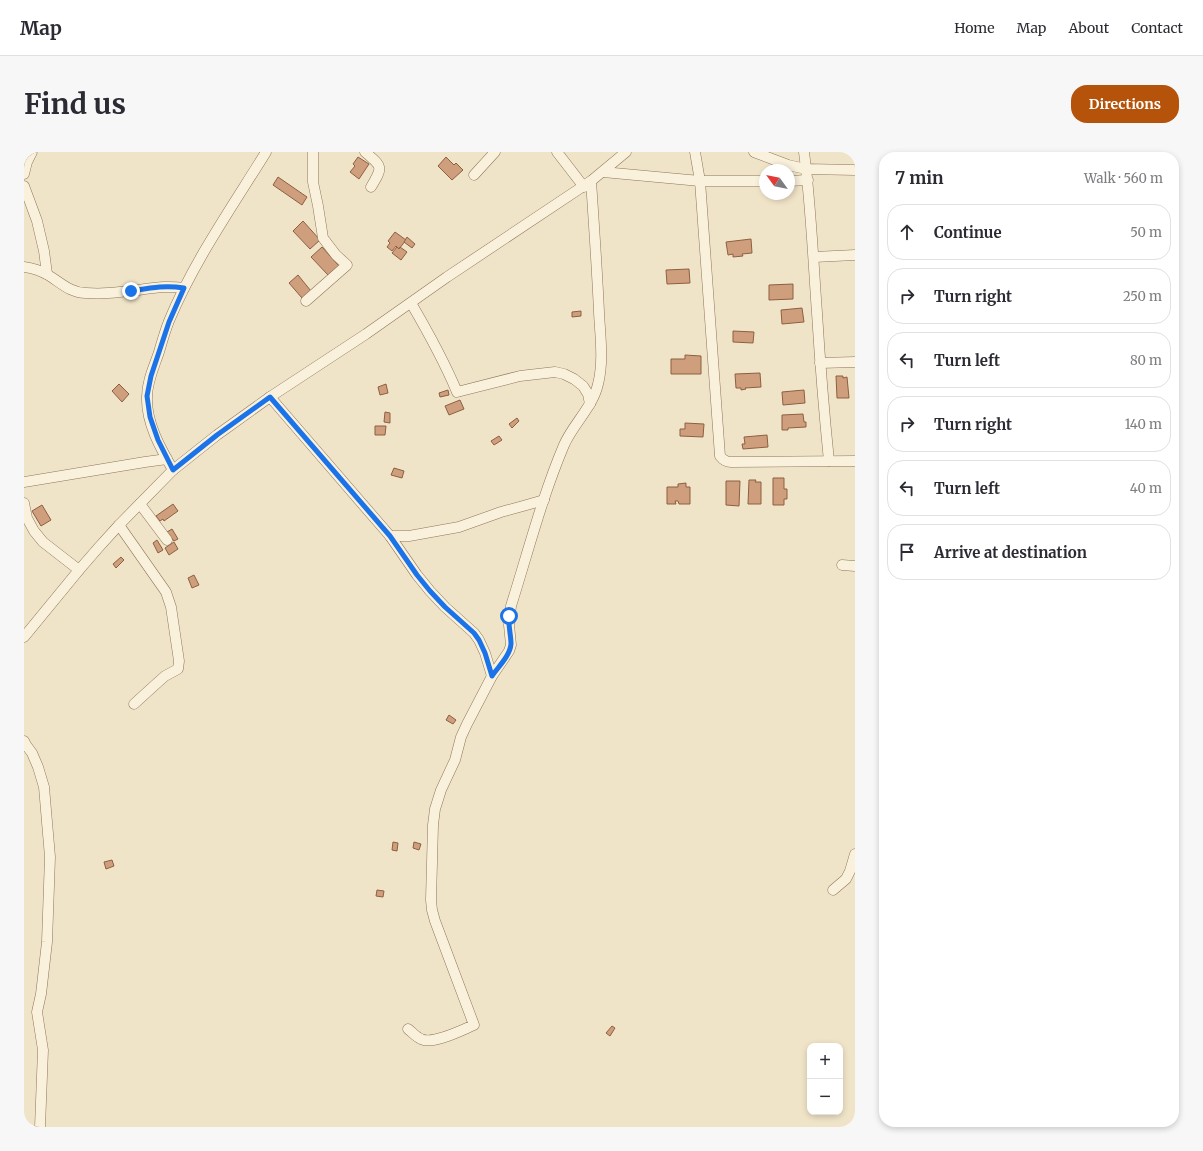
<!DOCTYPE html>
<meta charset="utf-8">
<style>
:root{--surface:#fff;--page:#f7f7f7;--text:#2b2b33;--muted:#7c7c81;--line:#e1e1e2;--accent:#b45309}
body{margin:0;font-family:Merriweather,serif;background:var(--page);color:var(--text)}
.controls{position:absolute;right:12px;bottom:12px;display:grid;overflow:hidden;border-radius:8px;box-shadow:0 2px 6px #0003}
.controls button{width:36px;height:36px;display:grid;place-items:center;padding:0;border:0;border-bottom:1px solid var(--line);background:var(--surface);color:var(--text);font:20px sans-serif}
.compass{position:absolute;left:735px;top:12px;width:36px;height:36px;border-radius:50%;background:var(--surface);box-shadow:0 2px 6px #0003;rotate:303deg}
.stop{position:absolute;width:12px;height:12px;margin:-9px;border:3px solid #1a73e8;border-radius:50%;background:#fff}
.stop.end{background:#1a73e8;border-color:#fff;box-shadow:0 1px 4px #0008}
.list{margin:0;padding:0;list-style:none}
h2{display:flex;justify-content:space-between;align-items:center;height:52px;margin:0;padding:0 16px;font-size:17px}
h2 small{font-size:13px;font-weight:400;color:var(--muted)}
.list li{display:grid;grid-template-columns:26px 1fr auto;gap:12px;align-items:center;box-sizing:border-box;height:56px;margin:0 8px 8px;padding:0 8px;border:1px solid var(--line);border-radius:16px}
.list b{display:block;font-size:15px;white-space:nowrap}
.list em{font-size:13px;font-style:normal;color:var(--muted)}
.icon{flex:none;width:22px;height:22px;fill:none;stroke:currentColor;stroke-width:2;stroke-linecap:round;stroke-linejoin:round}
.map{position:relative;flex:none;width:831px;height:975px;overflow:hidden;border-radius:16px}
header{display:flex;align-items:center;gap:24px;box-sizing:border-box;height:56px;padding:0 20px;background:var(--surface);border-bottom:1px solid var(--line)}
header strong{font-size:19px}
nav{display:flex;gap:22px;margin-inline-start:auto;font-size:14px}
.intro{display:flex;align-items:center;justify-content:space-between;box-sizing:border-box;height:96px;padding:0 24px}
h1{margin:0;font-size:28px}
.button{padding:10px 18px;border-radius:16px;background:var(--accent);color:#fff;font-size:14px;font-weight:700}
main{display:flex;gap:24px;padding:0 24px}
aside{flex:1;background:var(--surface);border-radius:16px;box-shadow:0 2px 6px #0003}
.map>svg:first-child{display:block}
.building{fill:#cf9f7d;stroke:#8d5f41}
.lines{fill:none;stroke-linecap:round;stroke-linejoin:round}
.minor-casing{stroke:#8d765c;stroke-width:11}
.minor{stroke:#faf1dc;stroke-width:10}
.route{stroke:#1a73e8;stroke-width:5}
</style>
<header>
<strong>Map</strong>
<nav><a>Home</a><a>Map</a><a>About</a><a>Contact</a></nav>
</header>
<div class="intro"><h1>Find us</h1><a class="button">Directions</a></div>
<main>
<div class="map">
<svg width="831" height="975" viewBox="0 0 831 975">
<rect width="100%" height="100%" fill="#f0e4c8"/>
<!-- building -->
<g class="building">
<polygon points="334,5 345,12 335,27 326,20 331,14 329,12"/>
<polygon points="422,5 430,13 432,11 439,18 428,28 414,14"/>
<polygon points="254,25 283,45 278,53 249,33"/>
<polygon points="279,69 296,88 286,97 269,79"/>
<polygon points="371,80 382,88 375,97 372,94 368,99 363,95 366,91 364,89"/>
<polygon points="383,85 391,92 388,96 380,90"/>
<polygon points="727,87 728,101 718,102 719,104 709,105 709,102 704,103 702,90"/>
<polygon points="298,95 315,114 304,123 287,105"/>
<polygon points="373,95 375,97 376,95 383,100 377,108 368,101"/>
<polygon points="665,117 666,131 643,132 642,118"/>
<polygon points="274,123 287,139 278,146 265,131"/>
<polygon points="769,132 769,147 745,148 745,133"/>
<polygon points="778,156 780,170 758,172 757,158"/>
<polygon points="557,159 557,164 548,165 548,160"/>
<polygon points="709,179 730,180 729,191 709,190"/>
<polygon points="661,203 677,204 677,222 647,222 647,207 661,207"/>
<polygon points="736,221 737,235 721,236 722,237 717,238 717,236 712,236 711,222"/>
<polygon points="812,224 819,224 819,226 823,225 825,246 813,246"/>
<polygon points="95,232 105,242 98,250 88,239"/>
<polygon points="362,232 364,241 356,243 354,235"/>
<polygon points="424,238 425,243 416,245 415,241"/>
<polygon points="780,238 781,251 759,253 758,240"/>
<polygon points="436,248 440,257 425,263 421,254"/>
<polygon points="361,260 366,261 366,271 360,270"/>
<polygon points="779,262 780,270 782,270 782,275 764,276 764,278 758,278 758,263"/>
<polygon points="493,266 495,269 488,276 485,272"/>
<polygon points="661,271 680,272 679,285 656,284 656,277 661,277"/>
<polygon points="351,274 362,274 361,283 351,283"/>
<polygon points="743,283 744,295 719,297 718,292 721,292 720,285"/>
<polygon points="475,284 478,288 470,293 467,289"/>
<polygon points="370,316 380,319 378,326 367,323"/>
<polygon points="749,326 760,326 760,337 763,337 763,347 760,347 760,353 749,353"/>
<polygon points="725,328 732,328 731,330 737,330 737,352 724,352"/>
<polygon points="702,329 716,329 715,354 702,353"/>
<polygon points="662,331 662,335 666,335 666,352 655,352 654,349 651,349 652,352 643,352 643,335 654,335 654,332"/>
<polygon points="149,352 154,359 140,369 139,367 136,369 132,364"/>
<polygon points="18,353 27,368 17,374 8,359"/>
<polygon points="148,377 154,387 150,389 143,380"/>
<polygon points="133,388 139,398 134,401 129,391"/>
<polygon points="150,390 154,397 145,403 141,396"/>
<polygon points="97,405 100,408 92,416 89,412"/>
<polygon points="170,423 175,433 168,436 164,426"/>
<polygon points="425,563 432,568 429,572 422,568"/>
<polygon points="369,690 374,691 373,699 368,698"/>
<polygon points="390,690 397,692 395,698 389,696"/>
<polygon points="88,708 90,714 82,717 80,710"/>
<polygon points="353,738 360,739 359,745 352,744"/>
<polygon points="588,874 591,876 586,884 582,881"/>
</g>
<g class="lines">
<defs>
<g id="minor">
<path d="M341,0c18,15 18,15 6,35"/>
<polyline points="533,0 560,35"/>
<path d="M671,0l5,29 20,275c3,4 6,6 11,6l124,-1"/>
<polyline points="730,0 764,13 782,17 831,18"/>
<path d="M780,0c7,53 9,107 13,161 3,49 7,99 12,148"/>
<polyline points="579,20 676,29 741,29"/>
<polyline points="0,22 3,10 8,0"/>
<polyline points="450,23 471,0"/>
<polyline points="765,29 784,28"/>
<polyline points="0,34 13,69 20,99 23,122"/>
<polyline points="790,105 831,103"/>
<path d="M0,115c8,1 17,4 24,8 12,7 22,18 38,18 14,1 29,0 43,-2 21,-2 34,-6 55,-3"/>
<polyline points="282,149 323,113 312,103 299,86 294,54 289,30 289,0"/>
<path d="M387,151c17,29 33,58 46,89l63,-16 35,-4 9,2 10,5 9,7 5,8 2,10"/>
<polyline points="796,211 831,210"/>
<polyline points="246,245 366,384 393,423 406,439 421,455 450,481 455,488 461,501 468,524"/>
<path d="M149,318c-12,-21 -27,-47 -26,-73 0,-16 7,-30 12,-45 3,-10 6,-21 10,-31 25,-60 63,-114 97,-169"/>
<polyline points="0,330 121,310 143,307"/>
<polyline points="0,351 3,366 10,379 19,390 55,418"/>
<polyline points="116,352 143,388"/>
<polyline points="95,373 142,440 147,455 155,509 154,517 141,524 132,532 110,552"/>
<polyline points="366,384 385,384 435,375 477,360 499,354 520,348"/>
<polyline points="818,413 831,414"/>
<polyline points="0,485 55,418 75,395 95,373 149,318 193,283 246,245 342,182 423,125 567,29 602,0"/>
<polyline points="0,589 2,593 8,601 14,615 20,635 26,705 23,790 17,842 13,860 19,898 16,975"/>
<polyline points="809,738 822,727 826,719 831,702"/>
<path d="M384,877c4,3 8,8 13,10 12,6 41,-9 53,-14l-39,-104 -3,-11 -1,-10 2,-75 2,-16 6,-19 14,-30 6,-23 6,-13 25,-48 17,-25 2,-6 -2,-20 2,-19c17,-54 31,-109 53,-161 9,-21 29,-38 34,-61 6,-23 2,-49 1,-72 -2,-44 -5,-87 -8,-131"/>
</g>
</defs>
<!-- minor casing -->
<use href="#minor" class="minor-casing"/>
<!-- minor -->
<use href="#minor" class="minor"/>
</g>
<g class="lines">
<!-- route -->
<path class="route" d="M107,139c19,-3 33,-6 53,-3l-15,34 -18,54 -4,20 3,21 8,23 15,30 44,-35 53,-38 120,139 27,39 13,16 15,16 29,26 5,7 6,13 7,23c6,-9 18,-20 19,-32 0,-9 -3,-19 -2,-28"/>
</g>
</svg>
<div class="controls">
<button>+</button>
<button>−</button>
</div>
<svg class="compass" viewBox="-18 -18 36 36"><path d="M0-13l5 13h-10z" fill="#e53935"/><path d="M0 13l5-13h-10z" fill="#7c7c81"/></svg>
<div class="stop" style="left:485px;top:464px"></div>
<div class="stop end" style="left:107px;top:139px"></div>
</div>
<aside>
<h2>7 min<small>Walk · 560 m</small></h2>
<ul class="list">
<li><svg class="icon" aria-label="ahead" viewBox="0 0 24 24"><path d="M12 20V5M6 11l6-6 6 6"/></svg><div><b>Continue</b></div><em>50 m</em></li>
<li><svg class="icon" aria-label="right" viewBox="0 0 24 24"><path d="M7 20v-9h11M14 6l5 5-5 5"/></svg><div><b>Turn right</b></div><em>250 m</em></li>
<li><svg class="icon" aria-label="left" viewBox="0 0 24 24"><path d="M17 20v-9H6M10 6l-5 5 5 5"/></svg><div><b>Turn left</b></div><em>80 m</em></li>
<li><svg class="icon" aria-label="right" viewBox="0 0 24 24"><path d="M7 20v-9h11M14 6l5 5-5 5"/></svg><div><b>Turn right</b></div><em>140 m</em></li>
<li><svg class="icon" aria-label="left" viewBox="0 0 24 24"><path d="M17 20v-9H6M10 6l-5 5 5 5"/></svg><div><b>Turn left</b></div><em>40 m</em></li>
<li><svg class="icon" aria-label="arrive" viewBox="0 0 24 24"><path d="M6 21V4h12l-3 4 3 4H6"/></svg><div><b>Arrive at destination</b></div></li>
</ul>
</aside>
</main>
